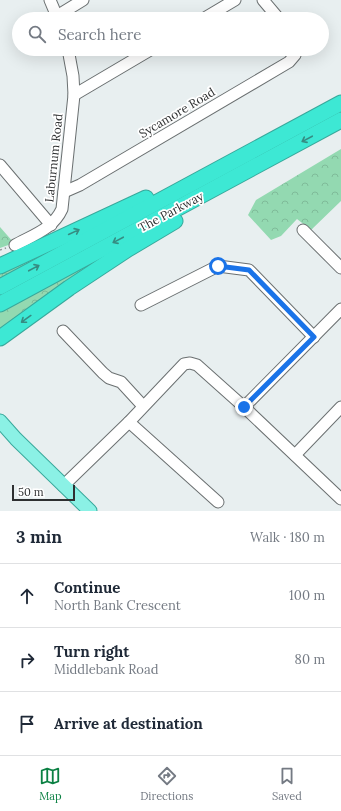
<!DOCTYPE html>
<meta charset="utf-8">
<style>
:root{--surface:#fff;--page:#f2f2f3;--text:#1f2937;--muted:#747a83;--line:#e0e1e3;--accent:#0b8043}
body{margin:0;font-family:Lora,serif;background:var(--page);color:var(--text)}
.scale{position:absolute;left:12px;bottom:10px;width:63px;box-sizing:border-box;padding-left:4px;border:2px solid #2e3031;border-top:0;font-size:11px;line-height:14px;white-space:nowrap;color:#2e3031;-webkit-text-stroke:3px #fff;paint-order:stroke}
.stop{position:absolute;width:12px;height:12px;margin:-9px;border:3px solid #1a73e8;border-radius:50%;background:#fff}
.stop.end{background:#1a73e8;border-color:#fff;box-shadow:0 1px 4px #0008}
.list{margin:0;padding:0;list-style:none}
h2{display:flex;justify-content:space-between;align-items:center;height:52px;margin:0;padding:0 16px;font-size:17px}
h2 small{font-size:13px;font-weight:400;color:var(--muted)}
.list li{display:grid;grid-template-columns:26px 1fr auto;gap:12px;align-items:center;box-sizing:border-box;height:64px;padding:0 16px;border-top:1px solid var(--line)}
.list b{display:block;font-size:15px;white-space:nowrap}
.list p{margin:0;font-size:13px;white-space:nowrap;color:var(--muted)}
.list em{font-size:13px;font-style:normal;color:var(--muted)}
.icon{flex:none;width:22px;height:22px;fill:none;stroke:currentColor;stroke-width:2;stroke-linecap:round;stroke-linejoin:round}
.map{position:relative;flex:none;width:341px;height:511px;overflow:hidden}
.search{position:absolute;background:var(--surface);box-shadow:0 4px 16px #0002;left:12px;right:12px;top:12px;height:44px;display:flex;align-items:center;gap:10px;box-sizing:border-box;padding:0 14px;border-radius:22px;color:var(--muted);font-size:15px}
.sheet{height:244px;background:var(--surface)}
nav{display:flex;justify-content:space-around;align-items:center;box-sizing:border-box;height:56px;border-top:1px solid var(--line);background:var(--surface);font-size:11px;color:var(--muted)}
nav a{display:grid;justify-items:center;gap:2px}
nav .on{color:var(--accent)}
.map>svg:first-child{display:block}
.forest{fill:url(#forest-crowns)}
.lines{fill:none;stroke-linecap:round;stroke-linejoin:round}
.minor-casing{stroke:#6b7071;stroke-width:13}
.major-casing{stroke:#38a89b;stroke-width:15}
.highway-casing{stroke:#38a89b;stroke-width:17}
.path{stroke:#929697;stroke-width:1.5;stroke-dasharray:2 3;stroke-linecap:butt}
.minor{stroke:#fff;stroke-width:11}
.major{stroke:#8bf1e5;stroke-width:13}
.highway{stroke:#3de8d4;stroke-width:15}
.oneway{stroke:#368c82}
.route{stroke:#1a73e8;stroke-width:5}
.labels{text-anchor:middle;stroke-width:3.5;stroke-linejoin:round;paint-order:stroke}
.street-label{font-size:12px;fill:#2e3031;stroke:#fff}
</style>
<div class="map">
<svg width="341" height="511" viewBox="0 0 341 511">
<defs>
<pattern id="forest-crowns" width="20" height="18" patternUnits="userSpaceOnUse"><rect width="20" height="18" fill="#93d9b1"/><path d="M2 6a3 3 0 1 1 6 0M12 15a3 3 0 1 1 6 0" fill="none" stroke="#7fbb99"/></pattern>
</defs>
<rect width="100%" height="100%" fill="#e8eff0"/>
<!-- forest -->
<g class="forest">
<polygon points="341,149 341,201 311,230 297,219 281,236 271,240 248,215 256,200"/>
<polygon points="0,227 14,243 0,248"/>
<polygon points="57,244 58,248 0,278 0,270"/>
<polygon points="120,246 0,330 0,311"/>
</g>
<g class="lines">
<defs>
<g id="minor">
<polyline points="50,0 58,19"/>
<polyline points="263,0 279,19"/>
<polyline points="57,16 83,0"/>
<polyline points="203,19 235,0"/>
<polyline points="74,95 152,49"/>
<polyline points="0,165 51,225"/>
<polyline points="64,192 80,185 289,62 295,55 297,49"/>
<polyline points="303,230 341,268"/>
<path d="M15,245c18,-10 38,-16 47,-36l12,-114 -1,-19 -5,-27"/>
<polyline points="141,305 218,266 249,270 314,337"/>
<polyline points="63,331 103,373 109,378 121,382 143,406"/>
<polyline points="244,407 341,309"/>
<polyline points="129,422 218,502"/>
<polyline points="295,455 341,407"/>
<polyline points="63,486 129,422 184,364 190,363 197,365 244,407 341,499"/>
</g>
<polyline id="major" points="0,421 16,439 90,511"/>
<g id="highway">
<polyline points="0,266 146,198"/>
<polyline points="0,287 341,103"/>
<polyline points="0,304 341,120"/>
<polyline points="0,338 69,288 128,249 175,221"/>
</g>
</defs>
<!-- minor casing -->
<use href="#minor" class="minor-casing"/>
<!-- major casing -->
<use href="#major" class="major-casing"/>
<!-- highway casing -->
<use href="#highway" class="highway-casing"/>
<!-- path -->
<polyline class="path" points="0,250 6,248"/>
<!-- minor -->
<use href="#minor" class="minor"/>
<!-- major -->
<use href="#major" class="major"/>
<!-- highway -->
<use href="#highway" class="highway"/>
</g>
<!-- one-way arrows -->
<defs><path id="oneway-shaft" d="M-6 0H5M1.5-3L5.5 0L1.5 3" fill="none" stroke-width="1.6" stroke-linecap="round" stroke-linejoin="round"/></defs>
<g class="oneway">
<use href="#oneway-shaft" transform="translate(307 139) rotate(152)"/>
<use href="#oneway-shaft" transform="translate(74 232) rotate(-25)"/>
<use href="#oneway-shaft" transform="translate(118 240) rotate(152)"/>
<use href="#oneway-shaft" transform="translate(34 268) rotate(-28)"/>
<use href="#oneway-shaft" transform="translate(26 319) rotate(144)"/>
</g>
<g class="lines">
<!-- route -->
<polyline class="route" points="218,266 249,270 314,337 244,407"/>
</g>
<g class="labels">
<!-- street labels -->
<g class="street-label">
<text transform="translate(177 113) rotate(-31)" y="4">Sycamore Road</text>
<text transform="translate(54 158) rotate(-84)" y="4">Laburnum Road</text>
<text transform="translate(171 212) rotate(-28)" y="4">The Parkway</text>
</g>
</g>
</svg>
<div class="scale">50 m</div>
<div class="stop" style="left:218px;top:266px"></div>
<div class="stop end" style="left:244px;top:407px"></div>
<div class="search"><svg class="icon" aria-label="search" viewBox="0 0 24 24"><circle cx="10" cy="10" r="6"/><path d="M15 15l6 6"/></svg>Search here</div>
</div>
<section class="sheet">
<h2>3 min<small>Walk · 180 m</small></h2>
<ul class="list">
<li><svg class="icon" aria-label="ahead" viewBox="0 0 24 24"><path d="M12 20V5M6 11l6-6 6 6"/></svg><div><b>Continue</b><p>North Bank Crescent</p></div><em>100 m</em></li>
<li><svg class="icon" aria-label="right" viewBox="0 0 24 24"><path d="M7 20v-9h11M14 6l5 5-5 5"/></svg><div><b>Turn right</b><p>Middlebank Road</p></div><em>80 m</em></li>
<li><svg class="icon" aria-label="arrive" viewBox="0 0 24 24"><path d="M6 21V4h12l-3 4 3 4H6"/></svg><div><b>Arrive at destination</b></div></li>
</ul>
</section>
<nav>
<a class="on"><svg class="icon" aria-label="map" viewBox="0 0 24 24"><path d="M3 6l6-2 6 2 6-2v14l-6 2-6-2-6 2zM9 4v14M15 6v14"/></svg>Map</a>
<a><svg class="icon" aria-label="directions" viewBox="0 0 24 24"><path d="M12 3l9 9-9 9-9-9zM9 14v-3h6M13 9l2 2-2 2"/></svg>Directions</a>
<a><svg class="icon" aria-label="saved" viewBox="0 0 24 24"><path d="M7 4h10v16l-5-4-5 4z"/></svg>Saved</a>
</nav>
